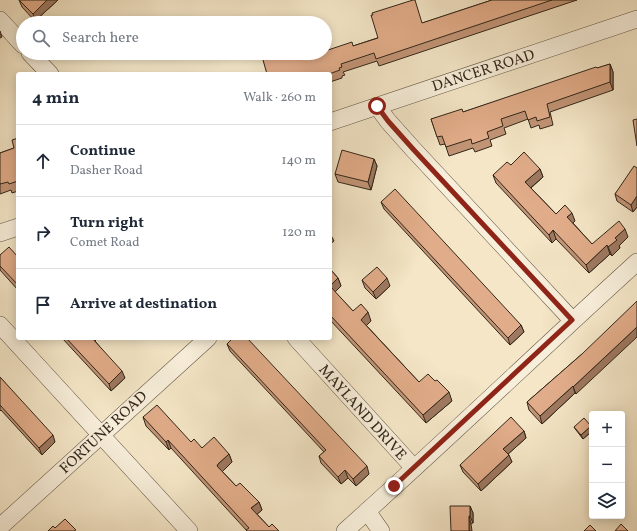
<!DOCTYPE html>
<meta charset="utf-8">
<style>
:root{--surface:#fff;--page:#f2f2f3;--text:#1f2937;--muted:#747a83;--line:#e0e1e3}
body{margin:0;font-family:Vollkorn,serif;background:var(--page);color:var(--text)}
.controls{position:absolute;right:12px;bottom:12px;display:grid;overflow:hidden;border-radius:4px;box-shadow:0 2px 10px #0003}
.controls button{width:36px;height:36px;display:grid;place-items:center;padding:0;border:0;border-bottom:1px solid var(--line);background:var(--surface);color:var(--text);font:20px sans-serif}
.stop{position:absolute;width:12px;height:12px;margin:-9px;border:3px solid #8f2418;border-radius:50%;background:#fff}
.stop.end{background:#8f2418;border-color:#fff;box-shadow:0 1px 4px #0008}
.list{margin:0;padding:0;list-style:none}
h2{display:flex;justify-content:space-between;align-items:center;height:52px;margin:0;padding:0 16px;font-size:17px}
h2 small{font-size:13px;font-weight:400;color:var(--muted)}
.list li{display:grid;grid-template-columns:26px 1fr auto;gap:12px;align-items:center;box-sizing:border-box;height:72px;padding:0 16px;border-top:1px solid var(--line)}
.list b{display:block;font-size:15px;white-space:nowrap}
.list p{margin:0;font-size:13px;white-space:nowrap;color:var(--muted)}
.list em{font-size:13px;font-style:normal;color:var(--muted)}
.icon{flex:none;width:22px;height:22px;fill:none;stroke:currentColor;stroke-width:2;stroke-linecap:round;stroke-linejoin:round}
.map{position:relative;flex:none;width:637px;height:531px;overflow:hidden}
.search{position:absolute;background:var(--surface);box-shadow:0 2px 10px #0003;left:16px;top:16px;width:316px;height:44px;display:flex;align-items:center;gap:10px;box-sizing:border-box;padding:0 14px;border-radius:22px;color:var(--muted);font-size:15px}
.panel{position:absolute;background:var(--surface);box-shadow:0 2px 10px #0003;left:16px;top:72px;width:316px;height:268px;border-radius:4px}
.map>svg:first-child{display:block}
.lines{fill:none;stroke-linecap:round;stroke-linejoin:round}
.minor-casing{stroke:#625645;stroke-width:18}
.minor{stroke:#f8efdb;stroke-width:17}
.wall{fill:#c29476;stroke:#31261a}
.shaded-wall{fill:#9e7860;stroke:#31261a}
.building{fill:#e1ac89;stroke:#31261a}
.route{stroke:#8f2418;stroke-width:5}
.labels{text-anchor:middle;stroke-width:3.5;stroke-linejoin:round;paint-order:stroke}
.street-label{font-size:15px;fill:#31261a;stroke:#f8efdb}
</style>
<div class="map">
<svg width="637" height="531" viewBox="0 0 637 531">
<rect width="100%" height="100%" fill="#f4e6c7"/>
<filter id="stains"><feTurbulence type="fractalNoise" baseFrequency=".005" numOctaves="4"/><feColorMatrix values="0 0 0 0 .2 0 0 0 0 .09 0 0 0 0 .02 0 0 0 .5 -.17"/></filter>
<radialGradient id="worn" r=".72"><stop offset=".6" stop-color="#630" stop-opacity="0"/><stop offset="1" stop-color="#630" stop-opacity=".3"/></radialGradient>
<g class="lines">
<defs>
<g id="minor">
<polyline points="0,20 23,45"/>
<polyline points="30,53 50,74"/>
<polyline points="377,106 388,121 413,149 572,320"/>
<polyline points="330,122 637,19"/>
<polyline points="0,233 18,227"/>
<polyline points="0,325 189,531"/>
<polyline points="296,338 414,468"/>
<polyline points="367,511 381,531"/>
<polyline points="0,527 208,338"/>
<path d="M345,531c99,-88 194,-180 292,-269"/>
</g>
</defs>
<!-- minor casing -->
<use href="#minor" class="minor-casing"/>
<!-- minor -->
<use href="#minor" class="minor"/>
</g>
<!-- wall -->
<g class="wall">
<polygon points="19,0 58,0 35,21 22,7"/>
<polygon points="492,0 577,0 379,66 377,61 343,72 345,75 342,76 342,78 330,82 330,74 261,53 279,53 280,58 325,53 353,46"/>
<polygon points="0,31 2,37 0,38"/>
<polygon points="610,64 613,72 613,90 550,112 553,125 540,129 539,125 531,128 528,119 504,128 506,134 490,140 492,146 475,152 473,148 449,156 445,144 440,145 431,119 463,112"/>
<polygon points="18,138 18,191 12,193 11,190 0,194 0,153 14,148"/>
<polygon points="374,159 377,166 371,190 338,182 335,174"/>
<polygon points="511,165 540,169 543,177 531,188 556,214 575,221 573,223 592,244 628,237 619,246 620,248 612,256 610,254 589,273 556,239 552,243 496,183 493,175"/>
<polygon points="637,168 637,207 633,212 617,201 615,194"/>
<polygon points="381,202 521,325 524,332 510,345 384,209"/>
<polygon points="0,255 18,257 18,290 0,270"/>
<polygon points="330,269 338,278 341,286 335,292 353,311 371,321 366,325 419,382 452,401 426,423 330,320"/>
<polygon points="362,280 390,286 376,299 365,288"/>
<polygon points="62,338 97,338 97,339 95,341 125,378 111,391"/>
<polygon points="227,344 369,474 356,486 348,478 341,484 321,463 319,456 324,452 230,351"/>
<polygon points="582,354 576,394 575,393 542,424 529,410 527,402"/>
<polygon points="0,377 55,442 42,455 1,410 0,411"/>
<polygon points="143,417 191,442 202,448 229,454 232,462 222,471 236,486 259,502 262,510 257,514 269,527 279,531 247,531 171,448 169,450 146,426"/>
<polygon points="574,427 592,429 592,431 583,439 576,430"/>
<polygon points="524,431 526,438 508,454 512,462 481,491 463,472 460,465"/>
<polygon points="470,506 473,513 473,523 451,531"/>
</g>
<!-- shaded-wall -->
<g class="shaded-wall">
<polygon points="47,0 58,0 35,21 33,14"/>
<polygon points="610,64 613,72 613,90 610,82"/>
<polygon points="374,159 377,166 371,190 368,182"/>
<polygon points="540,169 543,177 528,190 525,182"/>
<polygon points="637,196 637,207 633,212 631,205"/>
<polygon points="572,213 575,221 570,226 567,217"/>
<polygon points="625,229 628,237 619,246 620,248 612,256 608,247 615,238"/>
<polygon points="553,230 556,239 552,243 549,235"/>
<polygon points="332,237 334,241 330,244 330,239"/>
<polygon points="607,245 610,254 589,273 586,265"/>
<polygon points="338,278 341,286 333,294 330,286"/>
<polygon points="387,278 390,286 376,299 373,292"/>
<polygon points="368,312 371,321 364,328 361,320"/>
<polygon points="521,325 524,332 510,345 508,338"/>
<polygon points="637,327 637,337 576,394 573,387"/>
<polygon points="91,338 97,338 97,339 93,343"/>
<polygon points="122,371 125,378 111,391 109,384"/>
<polygon points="573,386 575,393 542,424 540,416"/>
<polygon points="449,392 452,401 426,423 423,415"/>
<polygon points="591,426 592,431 583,439 581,435"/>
<polygon points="524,431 526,438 506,456 503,449"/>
<polygon points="53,435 55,442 42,455 39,448"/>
<polygon points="168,440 171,448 169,450 166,442"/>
<polygon points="229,454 232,462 221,473 217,466 218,464"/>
<polygon points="509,455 512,462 481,491 478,484"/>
<polygon points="367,466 369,474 356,486 353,479"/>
<polygon points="345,470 348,478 341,484 338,477"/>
<polygon points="259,502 262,510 255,516 251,508"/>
<polygon points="470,506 473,513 473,523 470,516"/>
<polygon points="469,516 471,524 472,531 469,531"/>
</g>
<!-- building -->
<g class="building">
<polygon points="19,0 47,0 33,14"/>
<polygon points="413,0 415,0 422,23 492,0 552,0 376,59 374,53 341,64 342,67 339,68 340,70 329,74 267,74 261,53 278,53 280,58 294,53 325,53 325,51 352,42 353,46 378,38 371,15 373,15 372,13"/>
<polygon points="610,64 610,82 547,104 550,117 537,121 536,117 528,120 525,111 501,119 503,126 487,132 489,138 472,144 471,139 446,147 442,136 437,137 431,119 462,109 463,112 596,67 597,68"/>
<polygon points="637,119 637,146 633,120"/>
<polygon points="18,138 18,181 9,184 8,182 0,184 0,153 14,148 12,140"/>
<polygon points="342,150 374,159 368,182 335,174"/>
<polygon points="524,152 540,169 525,182 556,214 565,205 572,213 567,217 592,244 619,221 625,229 615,238 617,240 608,247 607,245 586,265 553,230 549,235 493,175 507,162 511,165"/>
<polygon points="634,166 637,168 637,196 631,205 615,194"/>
<polygon points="395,189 521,325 508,338 381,202"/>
<polygon points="330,235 332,237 330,239"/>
<polygon points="9,247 18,257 18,285 0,266 0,255"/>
<polygon points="377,267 387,278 373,292 362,280"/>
<polygon points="330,269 338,278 330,286"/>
<polygon points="330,286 353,311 361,304 368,312 361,320 419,382 428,374 435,381 437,380 449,392 423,415 330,315"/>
<polygon points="637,301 637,327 573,387 573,386 540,416 527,402 582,354"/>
<polygon points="66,338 92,338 122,371 109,384"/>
<polygon points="233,338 247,338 367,466 353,479 345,470 338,477 319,456 326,450 227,344"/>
<polygon points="0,377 53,435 39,448 0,405"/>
<polygon points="157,405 191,442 194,439 202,448 214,437 229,454 218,464 217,466 236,486 240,483 259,502 251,508 269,527 272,524 279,531 247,531 246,530 249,528 168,440 166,442 143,417"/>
<polygon points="511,417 524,431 503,449 509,455 478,484 460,465"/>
<polygon points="584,418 591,426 581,435 574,427"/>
<polygon points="450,506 470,506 470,516 469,516 469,531 451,531"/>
<polygon points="65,519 76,530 74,531 48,531 53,526 55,528"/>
<polygon points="621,524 628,531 615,531"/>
<polygon points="590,525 596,531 584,531"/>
</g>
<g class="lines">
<!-- route -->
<polyline class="route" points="377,106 388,121 413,149 572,320 394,486"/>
</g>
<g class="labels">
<!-- street labels -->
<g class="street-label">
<text transform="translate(483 70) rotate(-18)" y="5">DANCER ROAD</text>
<text transform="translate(363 412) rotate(48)" y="5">MAYLAND DRIVE</text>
<text transform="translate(103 432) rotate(-43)" y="5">FORTUNE ROAD</text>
</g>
</g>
<rect width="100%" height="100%" filter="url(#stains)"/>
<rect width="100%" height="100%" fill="url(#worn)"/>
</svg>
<div class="controls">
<button>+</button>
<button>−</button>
<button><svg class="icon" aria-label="layers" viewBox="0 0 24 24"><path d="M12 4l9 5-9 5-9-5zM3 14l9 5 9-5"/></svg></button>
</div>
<div class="stop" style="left:377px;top:106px"></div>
<div class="stop end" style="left:394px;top:486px"></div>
<div class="search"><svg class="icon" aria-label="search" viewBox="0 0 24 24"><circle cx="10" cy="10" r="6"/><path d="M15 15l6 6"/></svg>Search here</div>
<section class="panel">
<h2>4 min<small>Walk · 260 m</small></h2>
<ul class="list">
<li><svg class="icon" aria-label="ahead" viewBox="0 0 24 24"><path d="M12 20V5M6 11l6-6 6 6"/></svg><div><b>Continue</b><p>Dasher Road</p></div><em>140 m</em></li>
<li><svg class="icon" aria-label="right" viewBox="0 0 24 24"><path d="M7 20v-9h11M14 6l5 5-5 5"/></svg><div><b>Turn right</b><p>Comet Road</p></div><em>120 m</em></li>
<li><svg class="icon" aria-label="arrive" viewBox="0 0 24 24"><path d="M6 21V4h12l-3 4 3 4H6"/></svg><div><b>Arrive at destination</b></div></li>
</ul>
</section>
</div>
